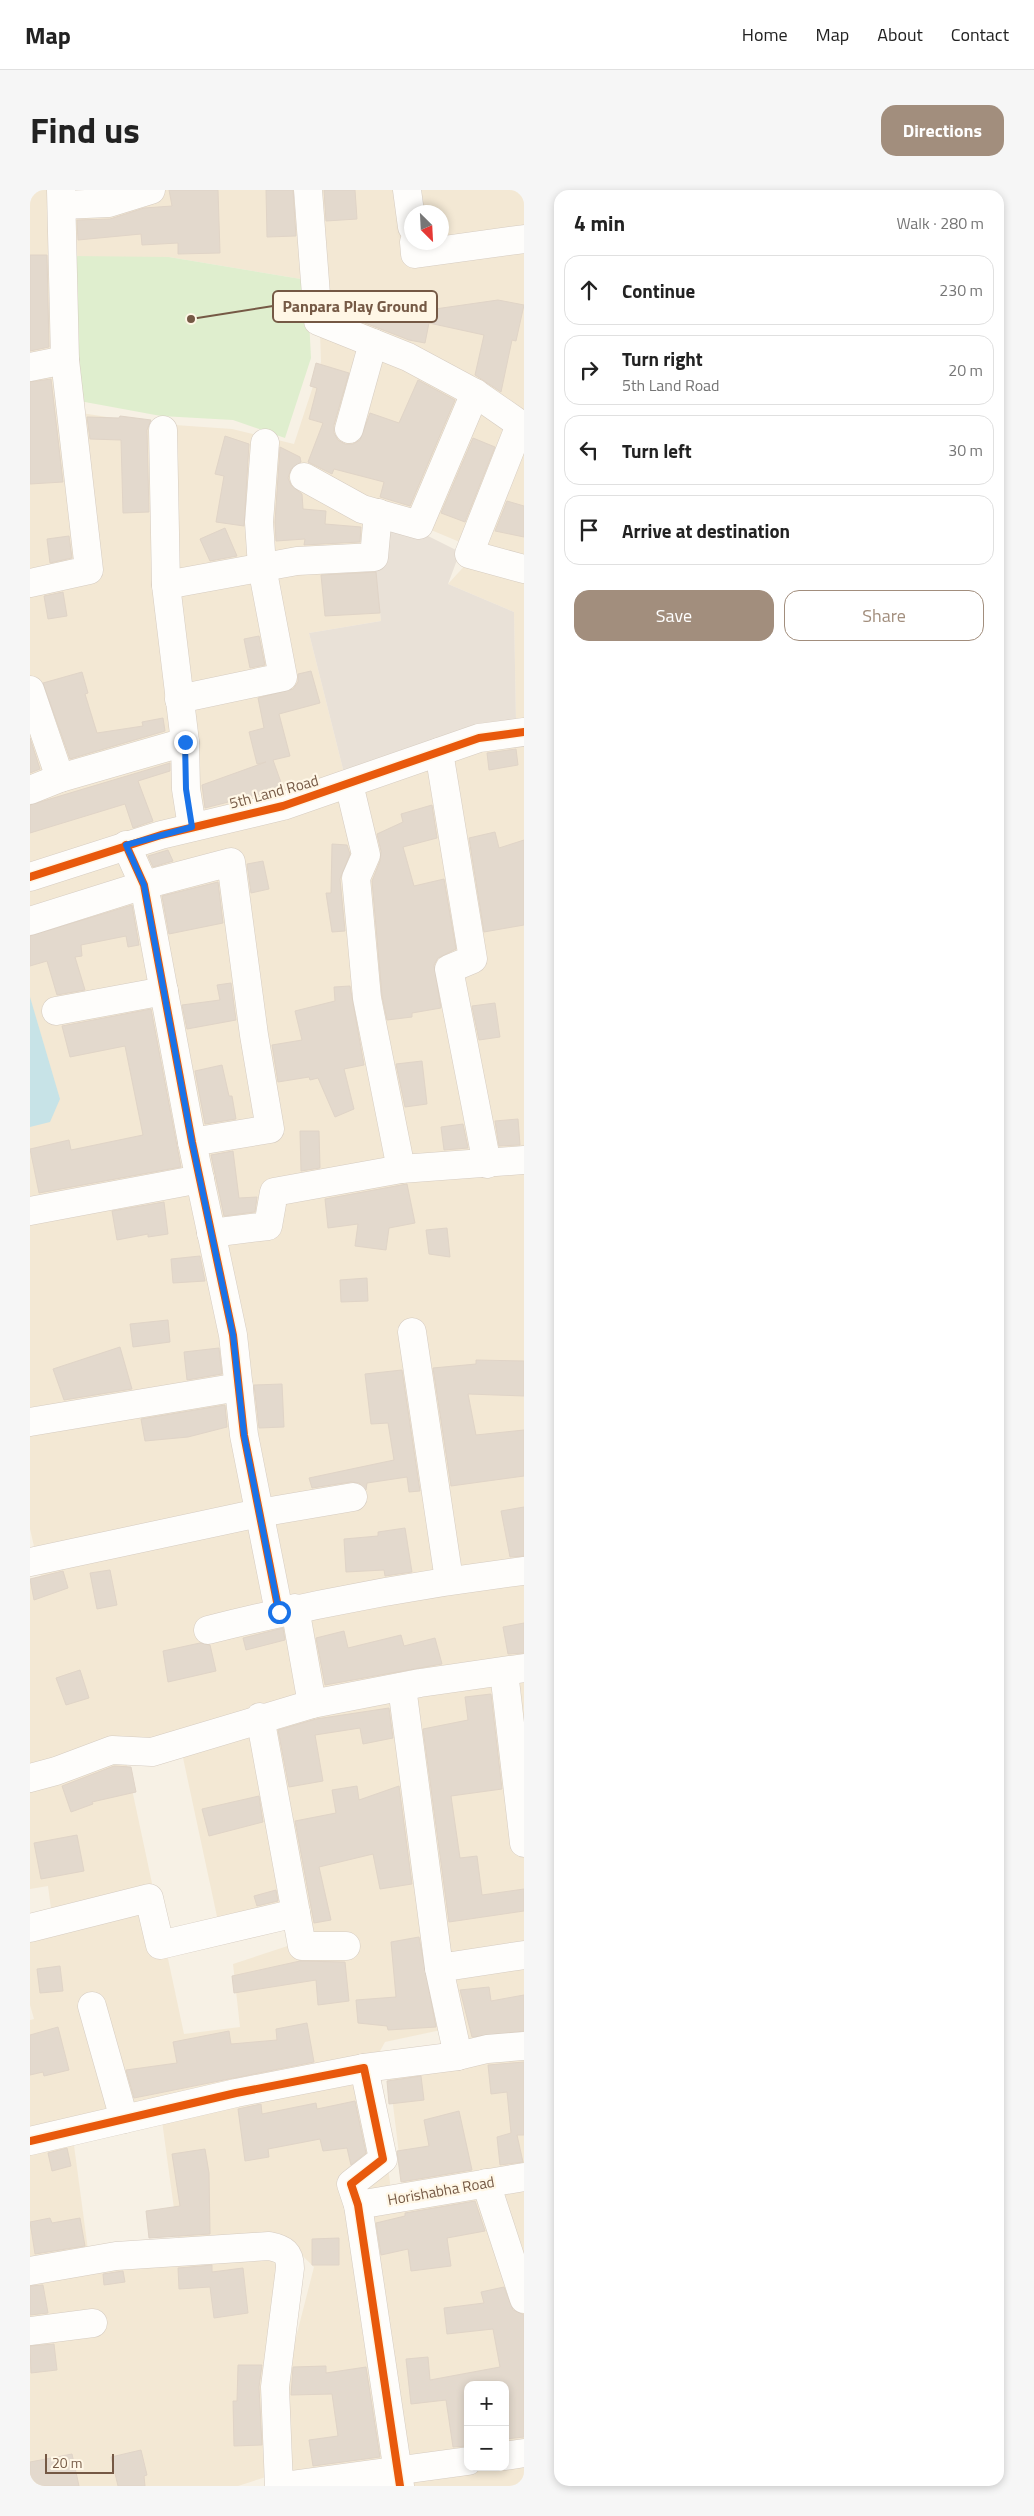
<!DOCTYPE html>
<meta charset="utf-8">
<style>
:root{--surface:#fff;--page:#f6f6f6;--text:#222;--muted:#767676;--line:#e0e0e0;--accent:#a28e7d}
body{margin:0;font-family:"Titillium Web",sans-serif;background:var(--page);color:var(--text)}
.controls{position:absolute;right:15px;bottom:15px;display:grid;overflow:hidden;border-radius:10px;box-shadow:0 2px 8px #0003}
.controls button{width:45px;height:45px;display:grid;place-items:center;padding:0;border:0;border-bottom:1px solid var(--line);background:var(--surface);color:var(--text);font:25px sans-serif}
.compass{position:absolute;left:374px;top:15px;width:45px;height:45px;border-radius:50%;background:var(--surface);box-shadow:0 2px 8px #0003;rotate:156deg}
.scale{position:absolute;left:15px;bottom:12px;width:69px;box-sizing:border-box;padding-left:5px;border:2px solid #755945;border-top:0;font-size:14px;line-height:18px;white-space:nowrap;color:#755945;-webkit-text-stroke:4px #fff7e6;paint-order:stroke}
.stop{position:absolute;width:15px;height:15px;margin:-11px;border:4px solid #1a73e8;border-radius:50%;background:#fff}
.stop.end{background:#1a73e8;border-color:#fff;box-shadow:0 1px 5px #0008}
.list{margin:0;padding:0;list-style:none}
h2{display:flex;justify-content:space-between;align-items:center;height:65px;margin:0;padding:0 20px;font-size:21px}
h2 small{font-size:16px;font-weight:400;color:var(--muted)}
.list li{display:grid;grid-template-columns:32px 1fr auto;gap:15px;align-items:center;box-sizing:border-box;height:70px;margin:0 10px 10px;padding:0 10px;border:1px solid var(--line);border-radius:15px}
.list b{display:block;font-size:19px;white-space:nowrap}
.list p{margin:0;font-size:16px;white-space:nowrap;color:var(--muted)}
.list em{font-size:16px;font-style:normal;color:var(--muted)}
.actions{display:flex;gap:10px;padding:15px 20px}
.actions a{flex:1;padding:11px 0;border:1px solid var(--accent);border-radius:15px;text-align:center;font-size:18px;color:var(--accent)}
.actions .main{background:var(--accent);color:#fff}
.icon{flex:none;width:28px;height:28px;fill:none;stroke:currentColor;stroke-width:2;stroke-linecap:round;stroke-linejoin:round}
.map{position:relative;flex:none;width:494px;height:2296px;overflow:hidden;border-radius:15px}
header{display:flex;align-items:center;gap:30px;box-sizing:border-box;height:70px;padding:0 25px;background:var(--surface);border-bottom:1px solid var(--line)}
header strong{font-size:24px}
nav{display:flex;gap:28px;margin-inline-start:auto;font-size:18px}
.intro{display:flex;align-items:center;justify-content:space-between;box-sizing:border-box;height:120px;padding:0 30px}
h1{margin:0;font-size:35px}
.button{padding:12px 22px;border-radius:15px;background:var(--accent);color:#fff;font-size:18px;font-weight:700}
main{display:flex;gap:30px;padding:0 30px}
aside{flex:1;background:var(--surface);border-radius:15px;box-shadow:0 2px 8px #0003}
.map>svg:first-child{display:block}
.residential{fill:#f3e8d4;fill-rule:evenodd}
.industrial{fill:#e9e1d7}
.green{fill:#dfeece}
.water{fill:#c7e3e7}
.building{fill:#e3d9cd;stroke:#e0d4c7}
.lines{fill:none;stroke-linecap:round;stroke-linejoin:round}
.minor-casing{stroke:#d6ccc1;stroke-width:29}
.minor{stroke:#fefdfb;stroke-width:28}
.cycleway-casing{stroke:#fff7e6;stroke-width:11}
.cycleway{stroke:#e8590c;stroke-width:8}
.route{stroke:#1a73e8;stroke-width:6}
.labels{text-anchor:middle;stroke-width:4.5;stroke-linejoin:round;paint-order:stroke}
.street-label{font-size:15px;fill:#755945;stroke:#fff7e6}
.leader{fill:none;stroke:#755945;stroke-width:2}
.callout-dot{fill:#755945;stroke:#fff7e6;stroke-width:2}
.callout{fill:#fff7e6;stroke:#755945;stroke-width:2}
.callout-label{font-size:16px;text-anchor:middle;font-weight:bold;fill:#755945}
</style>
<header>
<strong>Map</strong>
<nav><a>Home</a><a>Map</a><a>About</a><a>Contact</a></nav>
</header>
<div class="intro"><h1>Find us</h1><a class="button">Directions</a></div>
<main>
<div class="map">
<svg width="494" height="2296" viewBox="0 0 494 2296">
<rect width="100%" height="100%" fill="#f7f1e5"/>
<!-- residential -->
<g class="residential">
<polygon points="0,0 270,0 277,90 139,67 31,166 0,172"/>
<path d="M289,0h205v224l-198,-98zM382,22h30v30h-30z"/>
<polygon points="290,141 380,181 494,251 494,529 486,531 484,422 418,394 449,360 341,315 339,381 345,380 351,431 279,443 316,591 166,631 143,384 145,235 202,239 264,254 291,172"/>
<polygon points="31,183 32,220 122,234 155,628 0,680 0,187"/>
<polygon points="494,550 494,1468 288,1506 255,1413 106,661 335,602 455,555"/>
<polygon points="93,667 112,710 164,985 0,1017 0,694"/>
<polygon points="166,998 260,1427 276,1510 0,1580 0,1389 11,1387 0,1339 0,1031"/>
<polygon points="494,1489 494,1982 374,2005 359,1882 430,1858 383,1505"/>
<polygon points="365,1511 411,1840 355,1852 345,1870 0,1948 0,1830 4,1829 0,1815 0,1747 24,1741 18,1696 0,1699 0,1601 81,1568 96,1571 154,1844 210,1837 203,1774 282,1748 275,1719 189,1736 152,1563 270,1522"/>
<path d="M347,1887l16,130 131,-19v298h-237l-6,-90 33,-129 -35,-34 -100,12 -17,-124zM438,2195h37v82h-37z"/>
<polygon points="43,1948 58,2060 0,2072 0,1958"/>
<polygon points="243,2061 266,2086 239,2286 208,2296 0,2296 0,2086"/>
</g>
<!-- industrial -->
<polygon class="industrial" points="355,334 392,343 430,362 418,394 484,422 486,531 316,591 279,443 351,431 345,380"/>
<!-- green -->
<polygon class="green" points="41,66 139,67 277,90 281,168 255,248 203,230 131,226 44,210"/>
<!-- water -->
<polygon class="water" points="0,807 30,909 20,932 0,937"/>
<!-- building -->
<g class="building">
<polygon points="139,0 188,0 190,63 148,64 148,53 112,55 111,44 48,50 47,30 80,29 114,18 142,16"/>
<polygon points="236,0 263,0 266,46 237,47"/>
<polygon points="294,0 325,0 327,29 296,31"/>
<polygon points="0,65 17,65 19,157 0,161"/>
<polygon points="468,110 494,115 486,151 482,150 471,202 445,185 454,145 399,133 395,153 379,150 309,123 314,111 345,115 346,111 398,120"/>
<polygon points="286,173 319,183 304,235 304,243 308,250 315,254 323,254 330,250 340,223 369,233 388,190 425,210 380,316 350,307 354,292 304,279 302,284 278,272 293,233 279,229 287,198 280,196"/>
<polygon points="21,189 33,292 0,294 0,192"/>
<polygon points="90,226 121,230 117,240 119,322 93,323 91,250 60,249 57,227 89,228"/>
<polygon points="195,246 219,254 214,336 186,332 194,286 185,284"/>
<polygon points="443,248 465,257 435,332 411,323"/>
<polygon points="250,257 270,267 271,272 261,279 258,288 261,295 272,304 273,319 296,321 295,334 331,337 330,352 274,355 275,349 246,351 245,332"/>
<polygon points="477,311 494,316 494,347 465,341"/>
<polygon points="195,338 207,366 180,371 170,349"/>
<polygon points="39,346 42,368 20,373 17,349"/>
<polygon points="346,382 350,423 295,426 291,385"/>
<polygon points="33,402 37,426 18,429 14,406"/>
<polygon points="229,446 235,475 220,478 214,449"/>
<polygon points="281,481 290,513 249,524 260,566 243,570 253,598 175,618 172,595 236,572 227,574 219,542 234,538 228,508 263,499 268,492 268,484"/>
<polygon points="52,482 58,503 55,504 67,543 113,536 112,532 133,528 135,541 40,569 13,493"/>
<polygon points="0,548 10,579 0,583"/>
<polygon points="486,559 488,575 459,580 457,563"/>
<polygon points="140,573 140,581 108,591 123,631 103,638 95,614 0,643 0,615"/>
<polygon points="402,615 407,648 373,657 384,696 414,689 426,759 408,768 404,775 411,818 382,823 382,827 357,830 352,806 342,691 350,671 351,661 347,644 373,632 371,624"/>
<polygon points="465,642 469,658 494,650 494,735 454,742 439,648"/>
<polygon points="302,654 317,655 320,664 310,689 315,741 302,742 296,703 301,703"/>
<polygon points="138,660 143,671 123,677 118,666"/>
<polygon points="233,671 239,699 221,703 217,674"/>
<polygon points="188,692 193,733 139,744 132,706"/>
<polygon points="102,715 109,755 98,757 96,746 51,755 52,766 45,767 55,800 27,805 17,771 0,776 0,746"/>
<polygon points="201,793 206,830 157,839 152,815 190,810 187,795"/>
<polygon points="320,796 334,875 314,879 324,919 305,927 288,888 280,890 279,887 248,892 242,855 272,850 265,821 305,811 304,797"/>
<polygon points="465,813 470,847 449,850 442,816"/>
<polygon points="121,819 151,977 9,1003 0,959 39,950 41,960 113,945 95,856 40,867 32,836"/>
<polygon points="392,871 397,914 375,917 366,874"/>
<polygon points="192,875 199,906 202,906 206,929 175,934 165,881"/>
<polygon points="488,929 490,955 469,956 465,931"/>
<polygon points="433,934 438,958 414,960 411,937"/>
<polygon points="270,941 289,941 290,978 271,981"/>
<polygon points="203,961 209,1008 227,1007 225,1022 194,1026 181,965"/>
<polygon points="377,994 385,1033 359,1038 356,1060 325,1056 328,1034 298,1038 295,1009"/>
<polygon points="134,1012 138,1044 118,1047 118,1044 87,1050 82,1021"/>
<polygon points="417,1038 420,1067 399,1064 396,1040"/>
<polygon points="170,1066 175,1091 143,1093 141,1069"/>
<polygon points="337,1088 338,1111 311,1112 310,1090"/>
<polygon points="138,1130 140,1152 103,1157 100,1134"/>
<polygon points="90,1157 102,1199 34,1210 23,1179"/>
<polygon points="189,1158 192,1184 157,1190 154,1162"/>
<polygon points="446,1170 494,1171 494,1206 438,1204 446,1245 494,1240 494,1286 421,1296 403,1178 446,1174"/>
<polygon points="372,1180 390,1301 379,1302 377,1287 337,1293 336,1300 329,1293 321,1292 282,1298 279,1288 364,1270 358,1233 341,1234 335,1184"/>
<polygon points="252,1194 254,1237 229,1238 224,1195"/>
<polygon points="195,1215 197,1237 158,1247 115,1251 111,1229"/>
<polygon points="494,1317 494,1366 480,1367 471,1321"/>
<polygon points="375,1338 382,1382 355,1386 354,1380 316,1382 314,1349 348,1346 348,1342"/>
<polygon points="80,1380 87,1415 67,1419 60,1383"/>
<polygon points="33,1381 38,1398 4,1410 0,1389"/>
<polygon points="494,1433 494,1463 478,1464 473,1437"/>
<polygon points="253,1438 255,1450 216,1460 213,1448"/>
<polygon points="314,1441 318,1458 371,1445 374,1456 405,1448 412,1474 295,1495 286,1448"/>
<polygon points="170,1453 180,1455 186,1481 138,1492 133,1461"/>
<polygon points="50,1480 59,1508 36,1515 26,1488"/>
<polygon points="461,1504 472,1599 421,1606 430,1668 447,1666 452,1705 494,1699 494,1721 419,1732 393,1539 438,1530 435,1507"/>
<polygon points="359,1518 363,1548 333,1554 330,1538 285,1545 293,1591 259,1597 248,1540 286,1529"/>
<polygon points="84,1576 101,1577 106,1602 62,1612 63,1614 41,1622 32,1596"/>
<polygon points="327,1596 329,1610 369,1596 382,1694 350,1699 343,1664 289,1677 301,1730 284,1733 265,1631 306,1623 302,1600"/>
<polygon points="229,1606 233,1632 179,1646 172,1619"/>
<polygon points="47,1645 54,1681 11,1689 4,1653"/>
<polygon points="246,1700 248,1711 227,1716 224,1706"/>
<polygon points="389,1747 406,1837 358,1840 357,1836 328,1833 326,1810 366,1807 361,1752"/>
<polygon points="270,1771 315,1772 319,1811 288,1815 286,1790 204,1803 202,1786"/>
<polygon points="30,1776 33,1801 10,1803 7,1779"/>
<polygon points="459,1797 461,1811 494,1805 494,1841 442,1847 430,1800"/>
<polygon points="277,1833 284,1872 104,1908 96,1880 147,1873 143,1852 199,1841 201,1854 247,1850 246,1839"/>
<polygon points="28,1837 39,1880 14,1886 13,1882 0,1885 0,1845"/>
<polygon points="494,1872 494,1945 487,1945 493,1972 470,1975 467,1947 481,1943 477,1902 461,1904 458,1875"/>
<polygon points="391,1886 394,1910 359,1914 357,1891"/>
<polygon points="325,1911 336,1963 321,1975 317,1958 293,1961 290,1949 238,1959 239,1967 215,1971 208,1919 231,1914 232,1924 286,1913 287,1919"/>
<polygon points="429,1921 442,1980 371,1992 367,1961 399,1956 394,1930"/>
<polygon points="37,1958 41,1976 22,1981 18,1963"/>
<polygon points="175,1959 179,1983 180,2044 119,2048 116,2021 150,2016 142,1964"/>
<polygon points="445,2011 455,2041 417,2048 421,2076 381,2081 378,2059 351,2065 346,2033 375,2026 375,2023"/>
<polygon points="20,2028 22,2033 50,2028 55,2056 5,2064 0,2032"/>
<polygon points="309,2048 309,2075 282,2075 282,2049"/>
<polygon points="182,2075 182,2082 213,2078 218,2123 184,2128 180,2097 149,2099 148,2078"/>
<polygon points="93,2081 95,2092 74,2095 73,2084"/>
<polygon points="13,2095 18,2123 0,2125 0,2096"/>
<polygon points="474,2097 483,2120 494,2125 494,2247 475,2249 475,2195 438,2195 438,2256 423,2257 416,2210 381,2214 376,2169 398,2167 400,2190 470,2177 463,2139 417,2144 414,2118 454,2113 451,2102"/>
<polygon points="24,2154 27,2180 1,2183 0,2156"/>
<polygon points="208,2175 232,2175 229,2197 232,2255 204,2256 203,2211 207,2211"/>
<polygon points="296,2176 296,2183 336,2177 350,2267 283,2276 279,2250 308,2246 302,2204 261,2205 263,2177"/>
<polygon points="111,2260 117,2285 114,2286 115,2296 88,2296 81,2267"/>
<polygon points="42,2264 49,2296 0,2296 0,2272"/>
</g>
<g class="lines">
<defs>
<g id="minor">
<polyline points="278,0 288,131 378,167 445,203 494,237"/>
<polyline points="377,0 382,37"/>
<polyline points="32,15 79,13 121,0"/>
<polyline points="384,52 385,64 494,49"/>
<polyline points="0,177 35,170"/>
<polyline points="490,235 439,364 494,379"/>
<polyline points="319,239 343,153"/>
<polyline points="133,240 136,395 155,552 156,599 162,637"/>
<polyline points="274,287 332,319 389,335 445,203"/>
<polyline points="0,393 59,380 35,170 31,0"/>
<polyline points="136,395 267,371 344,367 348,323"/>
<polyline points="0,500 30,588"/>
<polyline points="149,509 253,487 232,377 229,332 235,253"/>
<polyline points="409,562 443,769 419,779 457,974"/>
<polyline points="319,594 336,665 326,688 337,808 371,979"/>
<polyline points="0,600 30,588 155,552"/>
<polyline points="96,655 114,695 162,952 203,1145 214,1245 249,1422"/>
<polyline points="0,687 131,645 253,616 449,548 494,542"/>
<polyline points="0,731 114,695 201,672 224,845 240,939 162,952"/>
<polyline points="26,821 134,801"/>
<polyline points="0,1021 170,989"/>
<polyline points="181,1043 238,1036 244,1002 371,979 494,970"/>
<polyline points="382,1142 419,1390"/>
<polyline points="0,1232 209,1197"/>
<polyline points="0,1372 229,1323 323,1307"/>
<polyline points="265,1418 282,1514"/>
<path d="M178,1440c104,-26 209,-46 316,-59"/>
<polyline points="474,1482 494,1653"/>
<polyline points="372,1497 409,1778 428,1866"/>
<polyline points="230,1527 272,1756 316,1756"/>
<polyline points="0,1588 26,1581 82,1560 122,1562 282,1514 390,1493 494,1478"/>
<polyline points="0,1738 119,1708 130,1755 266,1723"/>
<polyline points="409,1778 494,1765"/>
<polyline points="62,1816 94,1929"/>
<polyline points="334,1878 428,1866 457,1859 494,1856"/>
<polyline points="0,1951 206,1903 334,1878 353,1969 321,1994 328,2015 370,2296"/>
<polyline points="456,1993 494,2109"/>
<polyline points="328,2015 494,1987"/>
<path d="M0,2081l86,-15 153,-10c15,3 21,7 21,22l-15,119 4,99"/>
<polyline points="0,2141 63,2133"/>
<polyline points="475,2266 494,2263"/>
<polyline points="253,2296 438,2271"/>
</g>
</defs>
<!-- minor casing -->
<use href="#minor" class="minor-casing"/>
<!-- minor -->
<use href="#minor" class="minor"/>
<defs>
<g id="cycleway">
<polyline points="96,655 114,695 162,952 203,1145 214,1245 249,1422"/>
<polyline points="0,687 131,645 253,616 449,548 494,542"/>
<polyline points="0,1951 206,1903 334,1878 353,1969 321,1994 328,2015 370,2296"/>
</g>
</defs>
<!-- cycleway casing -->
<use href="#cycleway" class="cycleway-casing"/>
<!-- cycleway -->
<use href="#cycleway" class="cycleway"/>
</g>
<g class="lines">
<!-- route -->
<polyline class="route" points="155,552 156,599 162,637 96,655 114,695 162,952 203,1145 214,1245 249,1422"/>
</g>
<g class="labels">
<!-- street labels -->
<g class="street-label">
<text transform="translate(244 602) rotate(-15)" y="5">5th Land Road</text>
<text transform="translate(411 2001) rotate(-10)" y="5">Horishabha Road</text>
</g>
</g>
<!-- callouts -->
<path class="leader" d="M161 129L243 116"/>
<circle class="callout-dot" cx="161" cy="129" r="5"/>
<rect class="callout" x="243" y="101" width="164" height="31" rx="5"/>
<g class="callout-label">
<text x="325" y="122">Panpara Play Ground</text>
</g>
</svg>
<div class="controls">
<button>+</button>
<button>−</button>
</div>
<svg class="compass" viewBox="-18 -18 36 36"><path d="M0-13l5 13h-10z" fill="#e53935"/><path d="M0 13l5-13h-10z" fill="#767676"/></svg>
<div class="scale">20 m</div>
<div class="stop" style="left:249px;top:1422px"></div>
<div class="stop end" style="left:155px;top:552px"></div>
</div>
<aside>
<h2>4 min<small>Walk · 280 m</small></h2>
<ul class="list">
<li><svg class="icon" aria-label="ahead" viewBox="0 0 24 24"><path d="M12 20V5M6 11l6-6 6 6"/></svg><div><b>Continue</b></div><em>230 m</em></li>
<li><svg class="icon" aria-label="right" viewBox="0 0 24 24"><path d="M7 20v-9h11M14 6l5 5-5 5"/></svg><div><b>Turn right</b><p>5th Land Road</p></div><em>20 m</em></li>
<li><svg class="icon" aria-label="left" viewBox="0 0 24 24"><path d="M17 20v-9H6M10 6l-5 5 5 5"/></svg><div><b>Turn left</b></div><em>30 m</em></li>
<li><svg class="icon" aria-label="arrive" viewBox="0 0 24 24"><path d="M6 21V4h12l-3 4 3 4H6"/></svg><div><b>Arrive at destination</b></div></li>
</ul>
<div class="actions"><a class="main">Save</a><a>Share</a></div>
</aside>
</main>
